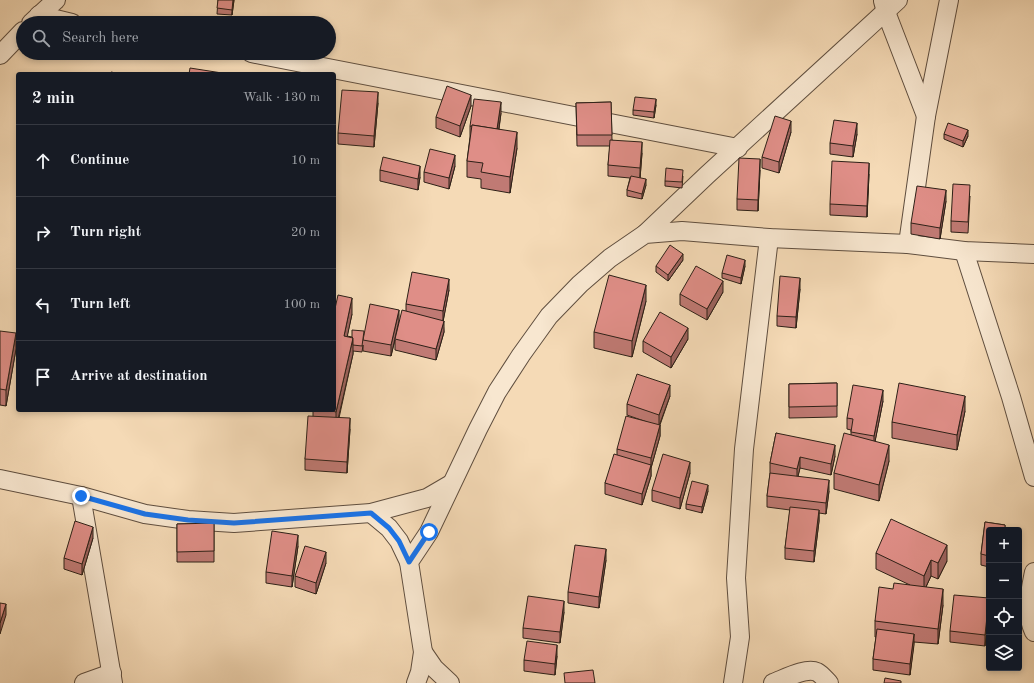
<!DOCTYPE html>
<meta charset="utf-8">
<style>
:root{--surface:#171b24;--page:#242831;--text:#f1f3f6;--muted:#9ea1a6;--line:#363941}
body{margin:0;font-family:"Old Standard TT",serif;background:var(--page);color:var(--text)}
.controls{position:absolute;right:12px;bottom:12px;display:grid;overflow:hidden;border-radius:4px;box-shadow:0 2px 6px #0003}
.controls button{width:36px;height:36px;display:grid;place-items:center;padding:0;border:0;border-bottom:1px solid var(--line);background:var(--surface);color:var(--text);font:20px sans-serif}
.stop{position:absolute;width:12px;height:12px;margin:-9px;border:3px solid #1a73e8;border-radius:50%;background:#fff}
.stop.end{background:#1a73e8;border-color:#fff;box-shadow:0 1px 4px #0008}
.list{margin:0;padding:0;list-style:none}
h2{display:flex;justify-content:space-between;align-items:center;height:52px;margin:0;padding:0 16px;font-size:17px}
h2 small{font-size:13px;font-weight:400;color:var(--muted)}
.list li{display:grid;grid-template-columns:26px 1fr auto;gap:12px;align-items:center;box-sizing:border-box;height:72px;padding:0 16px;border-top:1px solid var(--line)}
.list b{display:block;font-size:15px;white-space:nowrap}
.list em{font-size:13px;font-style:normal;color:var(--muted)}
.icon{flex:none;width:22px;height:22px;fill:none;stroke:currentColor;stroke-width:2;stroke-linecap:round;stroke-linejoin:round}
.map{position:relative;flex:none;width:1034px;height:683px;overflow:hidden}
.search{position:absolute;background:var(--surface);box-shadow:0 2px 6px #0003;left:16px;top:16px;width:320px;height:44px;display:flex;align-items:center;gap:10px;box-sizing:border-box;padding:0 14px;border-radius:22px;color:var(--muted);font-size:15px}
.panel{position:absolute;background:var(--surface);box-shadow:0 2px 6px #0003;left:16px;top:72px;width:320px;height:340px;border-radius:4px}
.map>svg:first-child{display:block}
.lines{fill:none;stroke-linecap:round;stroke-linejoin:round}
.minor-casing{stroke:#5f4e3f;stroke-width:20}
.minor{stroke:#f8e7d0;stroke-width:18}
.wall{fill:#c07a74;stroke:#2d2017}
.shaded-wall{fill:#9c635e;stroke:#2d2017}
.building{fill:#df8e87;stroke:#2d2017}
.route{stroke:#1a73e8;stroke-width:5}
</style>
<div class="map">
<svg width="1034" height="683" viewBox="0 0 1034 683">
<rect width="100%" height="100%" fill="#f5dab6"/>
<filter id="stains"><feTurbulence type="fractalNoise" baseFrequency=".005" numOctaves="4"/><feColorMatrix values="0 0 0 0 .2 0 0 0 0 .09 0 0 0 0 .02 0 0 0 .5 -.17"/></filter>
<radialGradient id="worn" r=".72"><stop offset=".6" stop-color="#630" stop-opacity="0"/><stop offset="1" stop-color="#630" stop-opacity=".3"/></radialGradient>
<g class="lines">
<defs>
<g id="minor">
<polyline points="883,1 886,12 926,116"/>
<polyline points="39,15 72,23"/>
<polyline points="31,23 56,0"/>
<polyline points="251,53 738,148"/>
<polyline points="0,55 23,31"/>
<polyline points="645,234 707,175 898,0"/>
<polyline points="908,244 926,116 949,0"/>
<polyline points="964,251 1011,397 1034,477"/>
<polyline points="0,479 81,496 145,514 188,520 234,523 371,513 427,498 451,484"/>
<polyline points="81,496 113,683"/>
<polyline points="371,513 389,528 399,541 409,562"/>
<path d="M1034,572c-4,20 -9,41 0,60"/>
<polyline points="423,652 434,668 450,683"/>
<polyline points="84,683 112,673"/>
<polyline points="416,683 420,672 423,652 409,562 429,532 478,429 497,392 521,355 549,316 580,284 610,258 645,234 682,231 769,238 908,244 964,251 1034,254"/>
<polyline points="733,683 740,637 736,578 744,449 769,238"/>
<path d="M773,683c11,-4 33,-16 44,-11 4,2 8,7 12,11"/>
</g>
</defs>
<!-- minor casing -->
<use href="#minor" class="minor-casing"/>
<!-- minor -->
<use href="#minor" class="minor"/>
</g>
<!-- wall -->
<g class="wall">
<polygon points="218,0 234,0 232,15 217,14"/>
<polygon points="611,102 612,140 642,153 640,178 646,185 642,199 627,196 627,190 630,178 608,176 608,165 610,146 577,146 576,103"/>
<polygon points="378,103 374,147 338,144 338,133"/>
<polygon points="656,105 654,118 633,115 633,110"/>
<polygon points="471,106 460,137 436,128 436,117"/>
<polygon points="501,113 499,129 517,148 510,193 481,188 481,179 467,177 467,161 470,137 470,126"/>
<polygon points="791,132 779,173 762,168 762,157"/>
<polygon points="857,134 853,157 830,154 830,143"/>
<polygon points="944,134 968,136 963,147 944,139"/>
<polygon points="455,166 449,189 424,182 424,172"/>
<polygon points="380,170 420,177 418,190 380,181"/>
<polygon points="760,170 758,211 737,210 737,199"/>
<polygon points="869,174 867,217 830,215 830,204"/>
<polygon points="683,176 682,188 665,186 665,181"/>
<polygon points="970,196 968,233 951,232 951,221"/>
<polygon points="946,201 940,239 911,234 911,223"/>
<polygon points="683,260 668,281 656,272 656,266"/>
<polygon points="745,266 741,284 722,278 722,273"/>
<polygon points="800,289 796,328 777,326 777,316"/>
<polygon points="449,290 443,321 444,332 436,360 395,350 395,340 391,356 363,351 363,345 362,352 353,351 353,354 339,418 350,429 347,473 305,470 305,459 313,416 313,410 334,410 334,313 352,314 347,336 352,337 364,335 399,321 395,337 406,311 406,304"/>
<polygon points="723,292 707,320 680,305 680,294"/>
<polygon points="646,301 632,357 594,348 594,332"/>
<polygon points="0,331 16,349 6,406 0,405"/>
<polygon points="688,339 671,368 643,352 643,341"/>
<polygon points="837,383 837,417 789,418 789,384"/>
<polygon points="670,396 660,425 660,436 651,468 651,476 642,505 605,494 605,483 617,455 617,449 647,422 627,415 627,404"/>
<polygon points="883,401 875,441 889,461 879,501 834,489 834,473 851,435 851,430 847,429 847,418"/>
<polygon points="965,411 957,450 892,438 892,422"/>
<polygon points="776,433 835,456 831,475 800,468 798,476 829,491 826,514 819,513 819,521 814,562 785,559 785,548 790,510 767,507 767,496 770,474 770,463"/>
<polygon points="690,473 680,509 652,501 652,490"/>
<polygon points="708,491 702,513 686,509 686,504"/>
<polygon points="985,522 1005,525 1005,530 989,530 989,567 981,565 981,554"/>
<polygon points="214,523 214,562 177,562 177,524"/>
<polygon points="93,538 82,575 64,569 64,558"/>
<polygon points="298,546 292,587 266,583 266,572"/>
<polygon points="876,553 947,561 938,579 931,576 926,587 943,605 938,644 914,642 910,675 873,670 873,659 876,637 875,637 875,621 893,589 910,585 876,569"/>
<polygon points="606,560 599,608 568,603 568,592"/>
<polygon points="326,563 316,594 295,587 295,576"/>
<polygon points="989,598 985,646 950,642 950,631"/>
<polygon points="564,612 560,643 523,638 523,628"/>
<polygon points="557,656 555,675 524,671 524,660"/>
</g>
<!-- shaded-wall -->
<g class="shaded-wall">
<polygon points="233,0 234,0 232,15 232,10"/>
<polygon points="378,92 378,103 374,147 374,136"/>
<polygon points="471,95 471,106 460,137 460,126"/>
<polygon points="656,99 656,105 654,118 654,112"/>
<polygon points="501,102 501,113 497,141 497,130"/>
<polygon points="791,121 791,132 779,173 779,162"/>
<polygon points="857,123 857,134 853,157 853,146"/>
<polygon points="968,130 968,136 963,147 963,141"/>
<polygon points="517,132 517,148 510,193 510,177"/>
<polygon points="642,142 642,153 640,179 640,168"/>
<polygon points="455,155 455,166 449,189 449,178"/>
<polygon points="760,159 760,170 758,211 758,200"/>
<polygon points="869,163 869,174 867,217 867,206"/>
<polygon points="420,166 420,177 418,190 418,179"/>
<polygon points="646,179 646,185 642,199 642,194"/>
<polygon points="946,190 946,201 940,239 940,228"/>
<polygon points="683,254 683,260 668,281 668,275"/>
<polygon points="745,260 745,266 741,284 741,278"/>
<polygon points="800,278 800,289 796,328 796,317"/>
<polygon points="449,279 449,290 443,322 443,311"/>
<polygon points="723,281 723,292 707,320 707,309"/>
<polygon points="646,285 646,301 632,357 632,341"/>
<polygon points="352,298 352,314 344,352 344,336"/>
<polygon points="399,310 399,321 391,356 391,345"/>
<polygon points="444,321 444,332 436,360 436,349"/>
<polygon points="688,328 688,339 671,368 671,357"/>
<polygon points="16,333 16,349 6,406 6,390"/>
<polygon points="353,338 353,354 336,428 336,412"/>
<polygon points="670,385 670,396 659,426 659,415"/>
<polygon points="883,390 883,401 874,447 874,436"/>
<polygon points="965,396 965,411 957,450 957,435"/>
<polygon points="350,418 350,429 347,473 347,462"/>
<polygon points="660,425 660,436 651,468 651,476 642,505 642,494 651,466 651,458"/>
<polygon points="835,445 835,456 831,475 831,464"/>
<polygon points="889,445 889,461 879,501 879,485"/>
<polygon points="800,457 800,468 797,480 797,469"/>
<polygon points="690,462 690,473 680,509 680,498"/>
<polygon points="829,480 829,491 826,514 826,503"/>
<polygon points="708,485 708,491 702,513 702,507"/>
<polygon points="819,510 819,521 814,562 814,551"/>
<polygon points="93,527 93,538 82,575 82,564"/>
<polygon points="298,535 298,546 292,587 292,576"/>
<polygon points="947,545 947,561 938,579 938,563"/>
<polygon points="606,549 606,560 599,608 599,597"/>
<polygon points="326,552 326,563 316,594 316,583"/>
<polygon points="931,560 931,576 924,591 924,576"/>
<polygon points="943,589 943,605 938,644 938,629"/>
<polygon points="564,601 564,612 560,643 560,632"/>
<polygon points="989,602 989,613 985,646 985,635"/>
<polygon points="6,604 6,615 0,634 0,623"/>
<polygon points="914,634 914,645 910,675 910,664"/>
<polygon points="557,645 557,656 555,675 555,664"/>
</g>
<!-- building -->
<g class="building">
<polygon points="218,0 233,0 232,10 217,8"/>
<polygon points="190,68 222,73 222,74 189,74"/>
<polygon points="111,72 121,74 111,74"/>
<polygon points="447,86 471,95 460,126 436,117"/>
<polygon points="342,90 378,92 374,136 338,133"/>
<polygon points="635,97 656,99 654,112 633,110"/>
<polygon points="474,99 501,102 497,129 472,125 472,127 470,126"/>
<polygon points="611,102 612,135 577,135 576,103"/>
<polygon points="775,116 791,121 779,162 762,157"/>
<polygon points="834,120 857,123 853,146 830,143"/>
<polygon points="948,123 968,130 963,141 944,134"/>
<polygon points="472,125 517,132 510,177 481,172 483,163 467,161"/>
<polygon points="610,140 642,142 640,168 608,165"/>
<polygon points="430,149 455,155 449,178 424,172"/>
<polygon points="383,157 420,166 418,179 380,170"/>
<polygon points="739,158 760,159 758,200 737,199"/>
<polygon points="832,161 869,163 867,206 830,204"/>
<polygon points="666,168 683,170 682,182 665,181"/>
<polygon points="631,176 646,179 642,194 627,190"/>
<polygon points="953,184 970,185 968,222 951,221"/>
<polygon points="917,186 946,190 940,228 911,223"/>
<polygon points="670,245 683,254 668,275 656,266"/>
<polygon points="727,255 745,260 741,278 722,273"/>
<polygon points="696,266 723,281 707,309 680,294"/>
<polygon points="412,272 449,279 443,311 406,304"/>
<polygon points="609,275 646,285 632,341 594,332"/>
<polygon points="780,276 800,278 796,317 777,316"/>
<polygon points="338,295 352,298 344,336 353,338 336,412 328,410 334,410 334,313"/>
<polygon points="370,304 399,310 391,345 363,340"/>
<polygon points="402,310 444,321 436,349 395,339"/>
<polygon points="660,312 688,328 671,357 643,341"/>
<polygon points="352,330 364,331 362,346 353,345 353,338 352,337"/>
<polygon points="0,331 16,333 6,390 0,389"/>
<polygon points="637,374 670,385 659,415 627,404"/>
<polygon points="837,383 837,406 789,407 789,384"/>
<polygon points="899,383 965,396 957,435 892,422"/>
<polygon points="853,385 883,390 874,436 851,432 853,419 847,418"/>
<polygon points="308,416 350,418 347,462 305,459"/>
<polygon points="626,416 660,425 651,458 617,449"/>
<polygon points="776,433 835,445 831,464 800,457 797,469 770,463"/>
<polygon points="844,433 889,445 879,485 834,473"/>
<polygon points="614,454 651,465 642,494 605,483"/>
<polygon points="663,454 690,462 680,498 652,490"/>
<polygon points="770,473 829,480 826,503 767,496"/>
<polygon points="692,481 708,485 702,507 686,504"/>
<polygon points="790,507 819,510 814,551 785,548"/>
<polygon points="891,519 947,545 938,563 931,560 924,576 876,553"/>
<polygon points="75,521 93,527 82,564 64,558"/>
<polygon points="985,522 1005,525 1005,530 989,530 989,556 981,554"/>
<polygon points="214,523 214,551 177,552 177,524"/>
<polygon points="272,531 298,535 292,576 266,572"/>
<polygon points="575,545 606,549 599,597 568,592"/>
<polygon points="305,546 326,552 316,583 295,576"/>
<polygon points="894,583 943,589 938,629 875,621 879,587 893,589"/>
<polygon points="954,595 989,598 985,635 950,631"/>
<polygon points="528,596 564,601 560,632 523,628"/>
<polygon points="0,603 6,604 0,623"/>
<polygon points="877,629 914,634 910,664 873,659"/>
<polygon points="527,641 557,645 555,664 524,660"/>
<polygon points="593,670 595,683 565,683 564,673"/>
<polygon points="885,678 901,681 901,683 884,683"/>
</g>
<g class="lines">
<!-- route -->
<polyline class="route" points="81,496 145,514 188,520 234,523 371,513 389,528 399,541 409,562 429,532"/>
</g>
<rect width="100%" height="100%" filter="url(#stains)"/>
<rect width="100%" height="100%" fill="url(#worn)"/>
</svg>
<div class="controls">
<button>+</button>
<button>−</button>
<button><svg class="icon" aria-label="locate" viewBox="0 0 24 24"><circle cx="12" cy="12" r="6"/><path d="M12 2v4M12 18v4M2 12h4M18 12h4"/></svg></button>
<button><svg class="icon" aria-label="layers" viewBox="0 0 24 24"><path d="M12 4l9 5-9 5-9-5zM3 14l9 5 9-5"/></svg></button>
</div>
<div class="stop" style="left:429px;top:532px"></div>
<div class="stop end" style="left:81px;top:496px"></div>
<div class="search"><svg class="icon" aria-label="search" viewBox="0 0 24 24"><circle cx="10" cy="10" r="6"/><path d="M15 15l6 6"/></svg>Search here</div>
<section class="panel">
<h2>2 min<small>Walk · 130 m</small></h2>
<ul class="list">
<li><svg class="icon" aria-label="ahead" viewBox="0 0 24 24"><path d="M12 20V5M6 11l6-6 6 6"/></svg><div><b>Continue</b></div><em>10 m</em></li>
<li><svg class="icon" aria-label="right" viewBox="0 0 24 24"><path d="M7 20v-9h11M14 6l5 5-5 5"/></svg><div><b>Turn right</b></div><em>20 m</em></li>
<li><svg class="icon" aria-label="left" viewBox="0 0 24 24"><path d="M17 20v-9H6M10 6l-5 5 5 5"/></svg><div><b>Turn left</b></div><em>100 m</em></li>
<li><svg class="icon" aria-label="arrive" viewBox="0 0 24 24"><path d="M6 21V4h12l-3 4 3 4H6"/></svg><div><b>Arrive at destination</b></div></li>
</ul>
</section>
</div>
